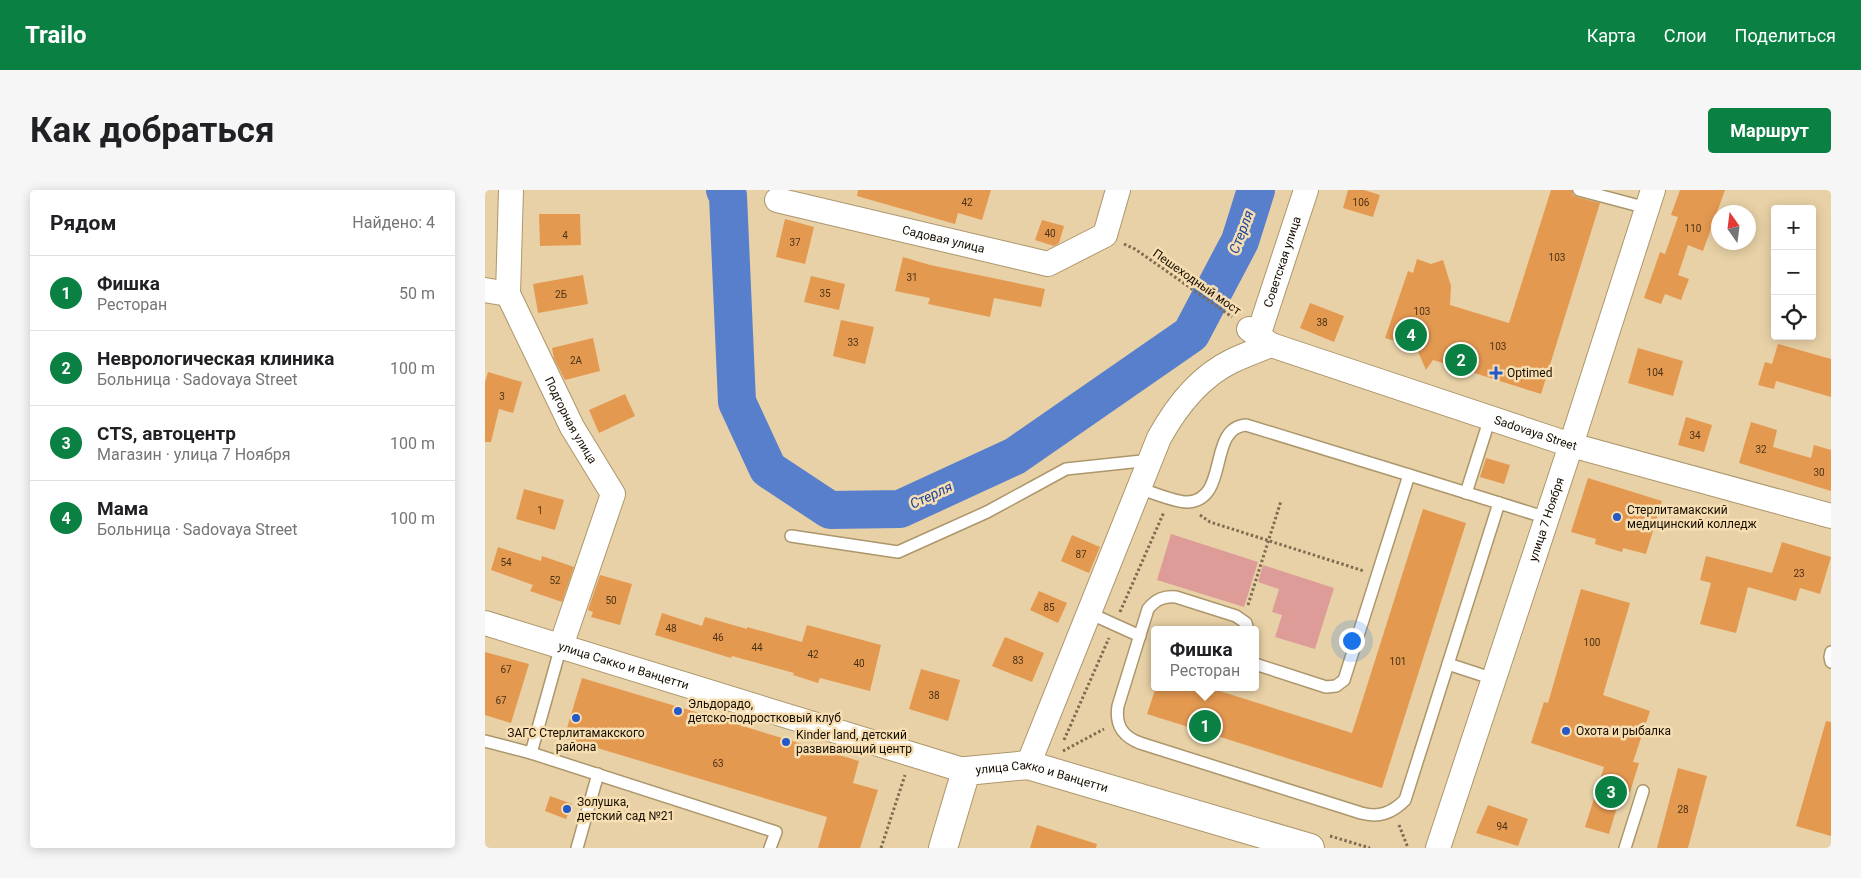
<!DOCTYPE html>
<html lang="ru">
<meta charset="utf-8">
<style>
:root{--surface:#fff;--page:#f6f6f6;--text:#202124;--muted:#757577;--line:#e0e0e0;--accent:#0b8043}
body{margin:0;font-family:Roboto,sans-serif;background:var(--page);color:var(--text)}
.controls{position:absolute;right:15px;top:15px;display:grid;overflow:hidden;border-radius:5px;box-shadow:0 2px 12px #0003}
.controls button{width:45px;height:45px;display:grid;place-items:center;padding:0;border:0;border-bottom:1px solid var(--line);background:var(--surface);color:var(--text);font:25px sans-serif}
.compass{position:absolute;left:1226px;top:15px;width:45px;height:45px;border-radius:50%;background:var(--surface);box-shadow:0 2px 12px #0003;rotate:346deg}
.you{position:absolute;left:866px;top:450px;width:18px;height:18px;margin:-12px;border:4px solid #fff;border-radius:50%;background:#1a73e8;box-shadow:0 0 0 8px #1a73e833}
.badge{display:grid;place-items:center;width:32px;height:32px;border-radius:50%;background:var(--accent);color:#fff;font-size:16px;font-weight:700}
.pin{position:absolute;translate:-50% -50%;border:2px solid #fff;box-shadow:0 1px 5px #0006}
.popup{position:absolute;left:666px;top:436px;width:108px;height:65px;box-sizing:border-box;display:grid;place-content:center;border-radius:5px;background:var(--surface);filter:drop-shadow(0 1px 4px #0005);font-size:16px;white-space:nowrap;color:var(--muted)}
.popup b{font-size:19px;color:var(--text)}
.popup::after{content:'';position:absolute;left:50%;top:100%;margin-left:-10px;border:10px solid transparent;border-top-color:var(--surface)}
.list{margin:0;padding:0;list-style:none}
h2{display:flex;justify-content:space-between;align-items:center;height:65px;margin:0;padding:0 20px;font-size:21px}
h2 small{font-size:16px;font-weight:400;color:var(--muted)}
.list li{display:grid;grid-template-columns:32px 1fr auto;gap:15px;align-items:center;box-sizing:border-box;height:75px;padding:0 20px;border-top:1px solid var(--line)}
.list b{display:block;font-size:19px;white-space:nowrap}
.list p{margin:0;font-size:16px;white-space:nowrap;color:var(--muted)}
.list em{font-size:16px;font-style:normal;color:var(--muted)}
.icon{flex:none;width:28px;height:28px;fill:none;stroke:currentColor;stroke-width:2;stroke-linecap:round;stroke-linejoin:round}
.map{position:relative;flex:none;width:1346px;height:658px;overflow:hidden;border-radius:5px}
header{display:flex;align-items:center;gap:30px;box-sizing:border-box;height:70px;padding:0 25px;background:var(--accent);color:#fff}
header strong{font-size:24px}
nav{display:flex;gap:28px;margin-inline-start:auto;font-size:18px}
.intro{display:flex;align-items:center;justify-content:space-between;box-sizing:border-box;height:120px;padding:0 30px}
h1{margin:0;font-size:35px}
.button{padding:12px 22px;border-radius:5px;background:var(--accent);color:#fff;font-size:18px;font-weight:700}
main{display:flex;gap:30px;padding:0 30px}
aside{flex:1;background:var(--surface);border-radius:5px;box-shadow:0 2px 12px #0003}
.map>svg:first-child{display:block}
.green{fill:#de9c98}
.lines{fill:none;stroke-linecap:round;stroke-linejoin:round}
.river{stroke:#577fcc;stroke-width:38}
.building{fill:#e49951}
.service-casing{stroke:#ac966c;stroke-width:14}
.minor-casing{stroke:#ac966c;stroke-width:26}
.tertiary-casing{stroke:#ac966c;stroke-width:30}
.path{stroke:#7c6c51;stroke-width:3;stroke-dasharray:2.5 2.5;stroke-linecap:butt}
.service{stroke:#fff;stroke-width:11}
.minor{stroke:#fff;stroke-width:24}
.tertiary{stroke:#fff;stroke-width:28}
.poi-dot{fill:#2559c7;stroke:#f6deb2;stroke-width:2}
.labels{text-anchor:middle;stroke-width:5;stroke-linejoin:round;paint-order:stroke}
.number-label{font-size:10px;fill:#4a3216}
.street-label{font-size:12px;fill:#170f02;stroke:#f6deb2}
.poi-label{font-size:12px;fill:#170f02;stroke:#f6deb2;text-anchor:start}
.water-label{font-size:14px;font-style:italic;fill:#17429d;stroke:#f6deb2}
</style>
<header>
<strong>Trailo</strong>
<nav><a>Карта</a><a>Слои</a><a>Поделиться</a></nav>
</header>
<div class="intro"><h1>Как добраться</h1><a class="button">Маршрут</a></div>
<main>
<aside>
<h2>Рядом<small>Найдено: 4</small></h2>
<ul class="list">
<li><span class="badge">1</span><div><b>Фишка</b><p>Ресторан</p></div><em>50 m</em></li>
<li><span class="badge">2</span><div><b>Неврологическая клиника</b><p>Больница · Sadovaya Street</p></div><em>100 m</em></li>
<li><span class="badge">3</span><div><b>СTS, автоцентр</b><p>Магазин · улица 7 Ноября</p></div><em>100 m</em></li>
<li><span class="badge">4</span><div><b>Мама</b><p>Больница · Sadovaya Street</p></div><em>100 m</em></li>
</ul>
</aside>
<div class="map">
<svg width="1346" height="658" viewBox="0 0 1346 658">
<rect width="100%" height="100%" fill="#e8d1a6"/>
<!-- green -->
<g class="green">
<polygon points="686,344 773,372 759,417 672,390"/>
<polygon points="778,375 849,398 830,459 790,447 797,425 787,422 794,399 773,392"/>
</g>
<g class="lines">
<!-- river -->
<polyline class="river" points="240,0 243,6 252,212 283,279 345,320 415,319 530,266 706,144 755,51 771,0"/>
</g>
<!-- building -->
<g class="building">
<polygon points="373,0 506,0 497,30 473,23 470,34 372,6"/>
<polygon points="863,0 879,0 895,5 888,27 858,18"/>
<polygon points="1066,0 1087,0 1088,5 1092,7 1115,13 1056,204 948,170 941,180 931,157 900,148 923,81 928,83 932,69 946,74 958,70 966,96 965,115 1024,133"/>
<polygon points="1195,0 1240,0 1218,61 1203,55 1193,85 1204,89 1196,110 1180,104 1176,114 1159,108 1175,62 1180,64 1193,27 1186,25"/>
<polygon points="54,24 95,24 96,55 55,56"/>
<polygon points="300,29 329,37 320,74 291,67"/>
<polygon points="557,30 579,36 574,53 569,56 550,50"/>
<polygon points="418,67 445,75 560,99 556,117 509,108 505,127 443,114 445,108 410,101"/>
<polygon points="98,85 103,114 53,123 48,94"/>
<polygon points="326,86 360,94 354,120 319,112"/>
<polygon points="825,113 859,126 849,152 815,138"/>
<polygon points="356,130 389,137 380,174 348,166"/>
<polygon points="108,148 115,181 80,190 69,169 67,158"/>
<polygon points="1293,154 1346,169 1346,207 1291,191 1289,199 1273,195 1280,172 1287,174"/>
<polygon points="1153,158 1198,171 1188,206 1143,193"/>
<polygon points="3,182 37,192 28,223 14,219 6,252 0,252 0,192"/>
<polygon points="140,204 150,226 114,243 104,220"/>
<polygon points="1201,227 1227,235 1219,262 1193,255"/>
<polygon points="1266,232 1292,240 1288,257 1326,268 1329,255 1346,260 1346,301 1254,273"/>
<polygon points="1001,268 1025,275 1019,294 995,287"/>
<polygon points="1103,288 1177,311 1161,364 1138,358 1137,362 1110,354 1111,349 1086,342"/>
<polygon points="39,299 79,310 70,340 31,329"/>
<polygon points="938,319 981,333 897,598 662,524 671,497 722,497 867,543"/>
<polygon points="587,345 615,357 604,383 576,371"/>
<polygon points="1297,352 1346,367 1335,404 1315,398 1311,411 1263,397 1251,443 1215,434 1226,393 1215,390 1221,366 1287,383"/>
<polygon points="13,357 56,371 57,366 89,377 77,412 45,401 48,395 6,380"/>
<polygon points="115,385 147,394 135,435 106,427 108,422 103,420"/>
<polygon points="1096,399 1145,413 1118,505 1165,521 1148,572 1154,573 1145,602 1137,600 1124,644 1100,637 1119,577 1046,553 1059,512 1063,513"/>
<polygon points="554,401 582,413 573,433 545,420"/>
<polygon points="177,423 217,436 220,427 262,439 262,437 317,452 322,435 396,455 385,501 335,488 333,493 308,485 309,483 247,466 246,468 170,445"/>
<polygon points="520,447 559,463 547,492 507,476"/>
<polygon points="0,462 44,474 26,533 0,525"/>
<polygon points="436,479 475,490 463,531 424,519"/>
<polygon points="97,488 374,571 368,593 393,600 375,658 333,658 342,627 79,548"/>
<polygon points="1341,531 1346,532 1346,646 1311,636"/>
<polygon points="1193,578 1222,586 1203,658 1172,658"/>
<polygon points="65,606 87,614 81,629 60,621"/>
<polygon points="1003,615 1043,629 1033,656 991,643"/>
<polygon points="552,635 612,654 611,658 545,658"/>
</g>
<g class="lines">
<defs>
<g id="service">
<polyline points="1094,0 1162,18"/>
<path d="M654,298c11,4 39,15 49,14 42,-3 19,-74 58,-77l163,50"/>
<polyline points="981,303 1005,228"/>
<polyline points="1014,313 1062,328"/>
<polyline points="306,346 413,362 502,322 581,279 666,270"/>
<polyline points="604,423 655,446"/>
<path d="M763,440l-2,-7 -10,-7 -60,-19c-12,-1 -20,2 -28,12l-30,97c-3,19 4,30 22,37l221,70c18,5 31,0 44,-13l94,-297 -90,-28 -65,205 -8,6 -10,1 -71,-23"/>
<polyline points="1346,462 1345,467 1346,472"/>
<polyline points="963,474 1009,489"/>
<polyline points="0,551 46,563 291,642 285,658"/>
<polyline points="46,563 76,456"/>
<polyline points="92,658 113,584"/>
<polyline points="1140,658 1158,601"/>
</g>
<g id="minor">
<path id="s1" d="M26,0l-3,104 64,133 41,67 -52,152"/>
<path id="s2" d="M292,10l271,64 57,-29 13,-45"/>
<polyline points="0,100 23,104"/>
<path id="s3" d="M764,139l22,16 300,100 260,71"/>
<path id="s4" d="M773,146l48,-146"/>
<path id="s5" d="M0,433l481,148"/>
<path d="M543,575l131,-327c17,-31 40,-61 73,-77 13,-6 26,-11 39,-16"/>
<path id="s6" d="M953,658l133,-403 82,-255"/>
</g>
<g id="tertiary">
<path id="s7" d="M458,658l23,-77 62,-6 282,83"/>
</g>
</defs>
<!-- service casing -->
<use href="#service" class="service-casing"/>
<!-- minor casing -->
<use href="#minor" class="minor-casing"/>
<!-- tertiary casing -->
<use href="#tertiary" class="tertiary-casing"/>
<!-- path -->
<g class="path">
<polyline points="639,54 650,59 747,127"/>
<polyline points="715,325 725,332 879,381"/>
<polyline points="763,415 796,311"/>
<polyline points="635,422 679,322"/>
<polyline points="579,550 624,448"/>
<polyline points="578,561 619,539"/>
<polyline points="914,635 923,658"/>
<polyline points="845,646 885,658"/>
<polyline points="396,658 420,585"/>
</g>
<!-- service -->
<use href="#service" class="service"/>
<!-- minor -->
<use href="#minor" class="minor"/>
<!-- tertiary -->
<use href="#tertiary" class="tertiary"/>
</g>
<!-- markers -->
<g class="poi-dot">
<path d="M1008.5 175.5h5v5h5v5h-5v5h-5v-5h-5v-5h5z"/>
<circle cx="1132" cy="327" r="5"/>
<circle cx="193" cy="521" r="5"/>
<circle cx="91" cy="528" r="5"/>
<circle cx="1081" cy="541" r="5"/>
<circle cx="301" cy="552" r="5"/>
<circle cx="82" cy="619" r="5"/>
</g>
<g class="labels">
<!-- number labels -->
<g class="number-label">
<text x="482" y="16">42</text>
<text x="876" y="16">106</text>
<text x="1208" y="42">110</text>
<text x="565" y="47">40</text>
<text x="80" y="49">4</text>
<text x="310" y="56">37</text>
<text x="1072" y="71">103</text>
<text x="427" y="91">31</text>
<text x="340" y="107">35</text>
<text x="76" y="108">2Б</text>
<text x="937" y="125">103</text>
<text x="837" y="136">38</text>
<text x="368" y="156">33</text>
<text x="1013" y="160">103</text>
<text x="91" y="174">2А</text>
<text x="1170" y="186">104</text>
<text x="17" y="210">3</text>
<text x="1210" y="249">34</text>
<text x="1276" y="263">32</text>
<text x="1334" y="286">30</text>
<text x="55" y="324">1</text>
<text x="596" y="368">87</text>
<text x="21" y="376">54</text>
<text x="1314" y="387">23</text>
<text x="70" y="394">52</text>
<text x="126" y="414">50</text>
<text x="564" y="421">85</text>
<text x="186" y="442">48</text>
<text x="233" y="451">46</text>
<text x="1107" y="456">100</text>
<text x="272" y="461">44</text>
<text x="328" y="468">42</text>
<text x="533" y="474">83</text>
<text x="913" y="475">101</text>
<text x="374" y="477">40</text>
<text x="21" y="483">67</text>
<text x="449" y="509">38</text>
<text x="16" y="514">67</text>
<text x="233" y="577">63</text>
<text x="1198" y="623">28</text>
<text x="1017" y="640">94</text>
</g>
<!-- street labels -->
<g class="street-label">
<text dy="4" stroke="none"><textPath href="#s2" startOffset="171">Садовая улица</textPath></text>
<text dy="4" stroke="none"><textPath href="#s4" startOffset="78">Советская улица</textPath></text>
<text transform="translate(712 92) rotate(35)" y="4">Пешеходный мост</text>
<text dy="4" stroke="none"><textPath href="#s1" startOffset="245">Подгорная улица</textPath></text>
<text dy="4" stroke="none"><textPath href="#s3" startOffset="306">Sadovaya Street</textPath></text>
<text dy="4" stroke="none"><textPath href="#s6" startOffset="346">улица 7 Ноября</textPath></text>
<text dy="4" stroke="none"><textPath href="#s5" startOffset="145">улица Сакко и Ванцетти</textPath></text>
<text dy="4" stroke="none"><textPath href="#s7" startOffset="158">улица Сакко и Ванцетти</textPath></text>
</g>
<!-- poi labels -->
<g class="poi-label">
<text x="1022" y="187">Optimed</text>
<text x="1142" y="324">Стерлитамакский<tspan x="1142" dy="14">медицинский колледж</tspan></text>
<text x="203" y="518">Эльдорадо,<tspan x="203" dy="14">детско-подростковый клуб</tspan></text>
<text x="1091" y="545">Охота и рыбалка</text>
<text x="91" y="547" text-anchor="middle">ЗАГС Стерлитамакского<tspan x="91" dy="14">района</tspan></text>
<text x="311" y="549">Kinder land, детский<tspan x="311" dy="14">развивающий центр</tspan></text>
<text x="92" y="616">Золушка,<tspan x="92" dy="14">детский сад №21</tspan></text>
</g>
<!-- water labels -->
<g class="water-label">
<text transform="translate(756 42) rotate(-69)" y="5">Стерля</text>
<text transform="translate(446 305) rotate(-25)" y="5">Стерля</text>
</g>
</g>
</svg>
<div class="controls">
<button>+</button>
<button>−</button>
<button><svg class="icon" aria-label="locate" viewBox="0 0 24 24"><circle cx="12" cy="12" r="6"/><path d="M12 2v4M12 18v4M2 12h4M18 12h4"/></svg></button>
</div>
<svg class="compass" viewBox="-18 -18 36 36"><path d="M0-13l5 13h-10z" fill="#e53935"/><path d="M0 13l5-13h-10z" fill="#757577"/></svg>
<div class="you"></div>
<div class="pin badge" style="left:720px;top:536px">1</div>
<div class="popup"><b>Фишка</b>Ресторан</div>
<div class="pin badge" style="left:976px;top:170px">2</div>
<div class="pin badge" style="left:1126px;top:602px">3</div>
<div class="pin badge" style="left:926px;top:145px">4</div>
</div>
</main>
